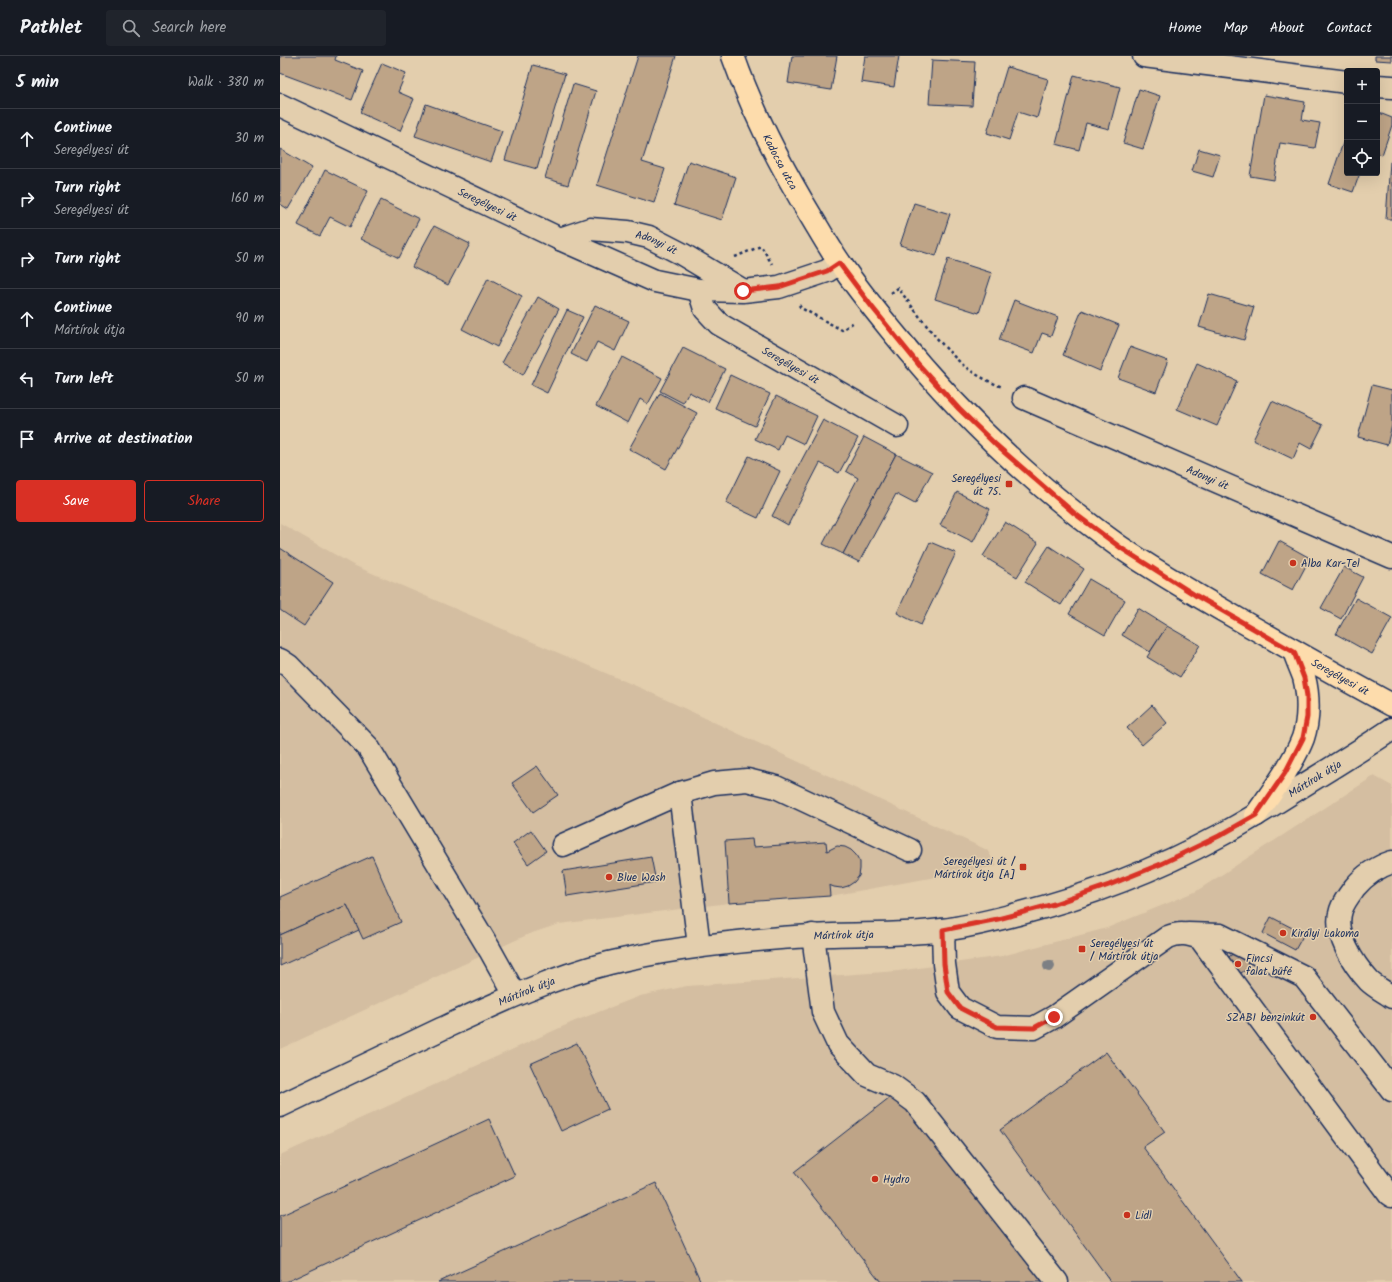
<!DOCTYPE html>
<meta charset="utf-8">
<style>
:root{--surface:#171b24;--page:#20242c;--text:#f1f3f6;--muted:#9ea1a6;--line:#363941;--accent:#d93025}
body{margin:0;font-family:Kalam,sans-serif;background:var(--page);color:var(--text)}
.controls{position:absolute;right:12px;top:12px;display:grid;overflow:hidden;border-radius:4px;box-shadow:0 4px 16px #0002}
.controls button{width:36px;height:36px;display:grid;place-items:center;padding:0;border:0;border-bottom:1px solid var(--line);background:var(--surface);color:var(--text);font:20px sans-serif}
.stop{position:absolute;width:12px;height:12px;margin:-9px;border:3px solid #d93025;border-radius:50%;background:#fff}
.stop.end{background:#d93025;border-color:#fff;box-shadow:0 1px 4px #0008}
.list{margin:0;padding:0;list-style:none}
h2{display:flex;justify-content:space-between;align-items:center;height:52px;margin:0;padding:0 16px;font-size:17px}
h2 small{font-size:13px;font-weight:400;color:var(--muted)}
.list li{display:grid;grid-template-columns:26px 1fr auto;gap:12px;align-items:center;box-sizing:border-box;height:60px;padding:0 16px;border-top:1px solid var(--line)}
.list b{display:block;font-size:15px;white-space:nowrap}
.list p{margin:0;font-size:13px;white-space:nowrap;color:var(--muted)}
.list em{font-size:13px;font-style:normal;color:var(--muted)}
.actions{display:flex;gap:8px;padding:12px 16px}
.actions a{flex:1;padding:9px 0;border:1px solid var(--accent);border-radius:4px;text-align:center;font-size:14px;color:var(--accent)}
.actions .main{background:var(--accent);color:#fff}
.icon{flex:none;width:22px;height:22px;fill:none;stroke:currentColor;stroke-width:2;stroke-linecap:round;stroke-linejoin:round}
.map{position:relative;flex:none;width:1112px;height:1226px;overflow:hidden}
header{display:flex;align-items:center;gap:24px;box-sizing:border-box;height:56px;padding:0 20px;background:var(--surface);border-bottom:1px solid var(--line)}
header strong{font-size:19px}
nav{display:flex;gap:22px;margin-inline-start:auto;font-size:14px}
.search{width:280px;height:36px;background:var(--page);display:flex;align-items:center;gap:10px;box-sizing:border-box;padding:0 14px;border-radius:4px;color:var(--muted);font-size:15px}
main{display:flex}
aside{flex:1;background:var(--surface)}
.map>svg:first-child{display:block}
.built{fill:#d4bea1}
.building{fill:#bea487;stroke:#1b2f5e}
.lines{fill:none;stroke-linecap:round;stroke-linejoin:round}
.minor-casing{stroke:#1b2f5e;stroke-width:25}
.major-casing{stroke:#1b2f5e;stroke-width:25}
.path{stroke:#1b2f5e;stroke-width:2.5;stroke-dasharray:3 3;stroke-linecap:butt}
.minor{stroke:#e3cead;stroke-width:22}
.major{stroke:#fddcac;stroke-width:22}
.tree{fill:#7d8084}
.route{stroke:#d93025;stroke-width:5}
.poi-dot{fill:#c8321e;stroke:#e3cead;stroke-width:1.5}
.labels{text-anchor:middle;stroke-width:3;stroke-linejoin:round;paint-order:stroke}
.street-label{font-size:11px;fill:#1b2f5e;stroke:#e3cead}
.poi-label{font-size:11px;fill:#1b2f5e;stroke:#e3cead;text-anchor:start}
</style>
<header>
<strong>Pathlet</strong>
<div class="search"><svg class="icon" aria-label="search" viewBox="0 0 24 24"><circle cx="10" cy="10" r="6"/><path d="M15 15l6 6"/></svg>Search here</div>
<nav><a>Home</a><a>Map</a><a>About</a><a>Contact</a></nav>
</header>
<main>
<aside>
<h2>5 min<small>Walk · 380 m</small></h2>
<ul class="list">
<li><svg class="icon" aria-label="ahead" viewBox="0 0 24 24"><path d="M12 20V5M6 11l6-6 6 6"/></svg><div><b>Continue</b><p>Seregélyesi út</p></div><em>30 m</em></li>
<li><svg class="icon" aria-label="right" viewBox="0 0 24 24"><path d="M7 20v-9h11M14 6l5 5-5 5"/></svg><div><b>Turn right</b><p>Seregélyesi út</p></div><em>160 m</em></li>
<li><svg class="icon" aria-label="right" viewBox="0 0 24 24"><path d="M7 20v-9h11M14 6l5 5-5 5"/></svg><div><b>Turn right</b></div><em>50 m</em></li>
<li><svg class="icon" aria-label="ahead" viewBox="0 0 24 24"><path d="M12 20V5M6 11l6-6 6 6"/></svg><div><b>Continue</b><p>Mártírok útja</p></div><em>90 m</em></li>
<li><svg class="icon" aria-label="left" viewBox="0 0 24 24"><path d="M17 20v-9H6M10 6l-5 5 5 5"/></svg><div><b>Turn left</b></div><em>50 m</em></li>
<li><svg class="icon" aria-label="arrive" viewBox="0 0 24 24"><path d="M6 21V4h12l-3 4 3 4H6"/></svg><div><b>Arrive at destination</b></div></li>
</ul>
<div class="actions"><a class="main">Save</a><a>Share</a></div>
</aside>
<div class="map">
<svg width="1112" height="1226" viewBox="0 0 1112 1226">
<rect width="100%" height="100%" fill="#e3cead"/>
<filter id="ink" filterUnits="userSpaceOnUse"><feTurbulence type="fractalNoise" baseFrequency=".025" numOctaves="2"/><feDisplacementMap in="SourceGraphic" scale="8" xChannelSelector="R" yChannelSelector="G"/><feConvolveMatrix kernelMatrix="1 2 1 2 8 2 1 2 1" color-interpolation-filters="sRGB"/></filter>
<g filter="url(#ink)">
<!-- built -->
<g class="built">
<polygon points="0,467 73,509 363,633 707,794 717,810 550,840 449,847 279,868 249,878 0,993"/>
<polygon points="1094,720 1112,730 1112,1226 0,1226 0,1099 295,965 360,940 407,930 618,915 722,900 827,872 915,836"/>
</g>
<!-- building -->
<g class="building">
<polygon points="0,0 56,0 55,4 83,15 72,44 0,17"/>
<polygon points="358,0 396,0 362,106 385,113 374,147 317,129"/>
<polygon points="512,0 557,0 551,34 508,27"/>
<polygon points="585,0 619,0 614,31 581,26"/>
<polygon points="1095,0 1112,0 1112,5 1095,4"/>
<polygon points="652,4 695,6 692,50 649,48"/>
<polygon points="102,7 126,17 118,36 134,43 120,75 80,57"/>
<polygon points="253,9 285,18 257,113 225,104"/>
<polygon points="727,11 768,23 757,62 738,56 729,84 707,77"/>
<polygon points="794,19 840,31 829,73 806,67 799,94 776,88"/>
<polygon points="293,28 316,35 288,129 265,122"/>
<polygon points="859,33 880,40 863,93 843,87"/>
<polygon points="984,39 1025,46 1022,64 1040,67 1035,92 1000,87 994,124 970,120"/>
<polygon points="146,48 222,75 211,106 135,80"/>
<polygon points="1097,56 1112,62 1112,69 1102,99 1097,97"/>
<polygon points="1067,75 1067,117 1080,117 1073,136 1049,128"/>
<polygon points="0,93 32,112 8,153 0,148"/>
<polygon points="919,93 940,99 933,121 912,115"/>
<polygon points="409,105 456,121 442,164 394,149"/>
<polygon points="1110,106 1112,106 1112,163 1106,163"/>
<polygon points="45,114 88,135 70,171 50,161 40,180 18,169"/>
<polygon points="101,144 139,163 119,202 81,183"/>
<polygon points="634,147 670,158 656,200 620,189"/>
<polygon points="154,170 190,188 168,229 132,211"/>
<polygon points="668,203 712,217 699,257 655,243"/>
<polygon points="208,222 242,240 217,291 182,273"/>
<polygon points="929,238 974,251 964,284 919,271"/>
<polygon points="258,241 279,253 243,319 222,307"/>
<polygon points="734,244 778,261 771,280 762,277 754,297 719,284"/>
<polygon points="315,249 349,265 335,295 317,286 307,306 291,298"/>
<polygon points="287,254 303,261 267,337 251,329"/>
<polygon points="802,254 839,269 820,315 783,299"/>
<polygon points="850,291 888,305 876,336 838,322"/>
<polygon points="403,292 445,313 428,346 409,336 403,347 380,335"/>
<polygon points="342,301 382,322 368,348 360,343 348,367 316,350"/>
<polygon points="917,307 957,325 937,370 897,353"/>
<polygon points="450,319 490,338 475,370 435,352"/>
<polygon points="1092,329 1112,334 1112,369 1107,389 1078,381"/>
<polygon points="380,337 417,357 386,413 349,393"/>
<polygon points="496,340 537,360 524,388 505,379 498,394 475,383"/>
<polygon points="992,345 1043,369 1031,393 1020,387 1013,403 973,384"/>
<polygon points="543,364 578,382 559,417 540,407 508,469 492,460"/>
<polygon points="584,381 616,398 563,498 543,488 578,422 566,415"/>
<polygon points="616,398 652,416 635,448 616,438 579,506 563,498"/>
<polygon points="469,400 500,415 478,462 446,447"/>
<polygon points="677,436 710,453 693,486 660,469"/>
<polygon points="725,466 758,487 737,521 703,500"/>
<polygon points="999,485 1030,502 1013,534 982,518"/>
<polygon points="650,486 676,497 641,569 617,557"/>
<polygon points="769,490 804,513 781,549 745,526"/>
<polygon points="0,492 53,526 24,570 0,554"/>
<polygon points="1064,511 1083,521 1061,563 1041,552"/>
<polygon points="809,523 845,544 825,579 789,558"/>
<polygon points="1076,542 1112,562 1092,598 1056,578"/>
<polygon points="858,552 887,570 870,596 842,579"/>
<polygon points="887,570 920,589 900,621 867,601"/>
<polygon points="872,649 887,667 862,689 847,672"/>
<polygon points="257,710 278,739 253,756 232,727"/>
<polygon points="251,774 266,795 248,808 233,787"/>
<polygon points="472,783 473,791 546,786 547,795 557,790 565,791 571,794 576,799 580,806 580,813 579,820 574,826 568,830 561,832 554,831 549,829 550,840 449,847 445,785"/>
<polygon points="92,800 121,866 83,883 67,849 0,879 0,841"/>
<polygon points="371,801 376,826 287,840 283,815"/>
<polygon points="67,849 79,874 0,910 0,879"/>
<polygon points="991,861 1024,878 1015,894 983,877"/>
<polygon points="958,894 970,911 958,919 946,903"/>
<polygon points="297,987 328,1053 281,1075 250,1008"/>
<polygon points="826,996 885,1076 863,1091 962,1226 831,1226 720,1074"/>
<polygon points="614,1038 762,1226 601,1226 514,1116"/>
<polygon points="209,1063 235,1120 6,1226 0,1226 0,1160"/>
<polygon points="376,1127 421,1226 158,1226"/>
</g>
<g class="lines">
<defs>
<g id="minor">
<polyline points="864,0 1067,26"/>
<polyline points="1097,30 1112,31"/>
<path id="s1" d="M0,49l280,134 95,42 44,9 44,1 36,-4 48,-16 12,-8"/>
<path id="s2" d="M280,183l30,-10 38,3 21,5 33,17 60,36"/>
<path id="s3" d="M419,234l6,19 14,15 178,102"/>
<path id="s4" d="M744,342l368,159"/>
<polyline points="0,604 9,610 88,691 210,894 235,939"/>
<polyline points="400,737 419,890"/>
<polyline points="283,789 400,737 434,727 467,724 496,731 630,794"/>
<path d="M1112,806c-15,5 -27,13 -37,25 -6,8 -11,14 -14,23 -8,23 13,55 28,71 6,6 16,11 23,16"/>
<path d="M663,874l1,34 4,28 12,16 37,19 37,1 20,-11 114,-80c12,-5 20,-3 32,1l189,256 3,2"/>
<polyline points="908,878 940,879 1024,921 1112,1034"/>
<polyline points="533,879 543,956 558,988 587,1019 613,1030 635,1046 777,1226"/>
<path id="s5" d="M0,1050c52,-25 105,-50 157,-75 56,-26 112,-53 172,-68 66,-16 134,-23 202,-27 44,-3 88,0 131,-6 26,-3 52,-10 76,-16 70,-18 138,-44 201,-78 27,-14 52,-30 77,-46 32,-20 65,-40 96,-61"/>
</g>
<g id="major">
<path id="s6" d="M453,0c20,57 48,111 79,162 9,15 18,31 28,45 16,24 34,46 52,68 66,82 142,155 228,216 38,26 78,49 118,72 51,29 102,58 154,86"/>
<path d="M976,759c16,-23 37,-51 47,-77 6,-18 6,-42 1,-61 -3,-8 -7,-17 -10,-26"/>
</g>
</defs>
<!-- minor casing -->
<use href="#minor" class="minor-casing"/>
<!-- major casing -->
<use href="#major" class="major-casing"/>
<!-- path -->
<g class="path">
<polyline points="455,201 481,190 492,208"/>
<path d="M611,237l7,-5c20,26 39,54 64,76 11,10 26,17 40,23"/>
<polyline points="519,249 521,252 562,274 574,266"/>
</g>
<!-- minor -->
<use href="#minor" class="minor"/>
<!-- major -->
<use href="#major" class="major"/>
</g>
<!-- trees -->
<circle class="tree" cx="769" cy="910" r="6"/>
</g>
<g class="lines" filter="url(#ink)">
<!-- route -->
<polyline class="route" points="463,235 499,231 547,215 559,207 592,251 639,309 679,353 716,389 794,457 841,492 915,539 1014,596 1024,622 1027,640 1027,661 1023,682 1005,717 976,759 939,780 881,808 829,829 774,848 718,863 663,874 664,908 668,936 680,952 717,971 754,972 774,961"/>
</g>
<!-- markers -->
<g class="poi-dot">
<rect x="725" y="424" width="8" height="8" rx="2"/>
<circle cx="1013" cy="507" r="4"/>
<rect x="739" y="807" width="8" height="8" rx="2"/>
<circle cx="329" cy="821" r="4"/>
<circle cx="1003" cy="877" r="4"/>
<rect x="798" y="889" width="8" height="8" rx="2"/>
<circle cx="958" cy="908" r="4"/>
<circle cx="1033" cy="961" r="4"/>
<circle cx="595" cy="1123" r="4"/>
<circle cx="847" cy="1159" r="4"/>
</g>
<g class="labels">
<!-- street labels -->
<g class="street-label">
<text dy="4" stroke="none"><textPath href="#s6" startOffset="116">Kadocsa utca</textPath></text>
<text dy="4" stroke="none"><textPath href="#s1" startOffset="230">Seregélyesi út</textPath></text>
<text dy="4" stroke="none"><textPath href="#s2" startOffset="100">Adonyi út</textPath></text>
<text dy="4" stroke="none"><textPath href="#s3" startOffset="123">Seregélyesi út</textPath></text>
<text dy="4" stroke="none"><textPath href="#s4" startOffset="200">Adonyi út</textPath></text>
<text dy="4" stroke="none"><textPath href="#s6" startOffset="890">Seregélyesi út</textPath></text>
<text dy="4" stroke="none"><textPath href="#s5" startOffset="1100">Mártírok útja</textPath></text>
<text dy="4" stroke="none"><textPath href="#s5" startOffset="596">Mártírok útja</textPath></text>
<text dy="4" stroke="none"><textPath href="#s5" startOffset="272">Mártírok útja</textPath></text>
</g>
<!-- poi labels -->
<g class="poi-label">
<text x="721" y="426" text-anchor="end">Seregélyesi<tspan x="721" dy="13">út 75.</tspan></text>
<text x="1021" y="511">Alba Kar-Tel</text>
<text x="735" y="809" text-anchor="end">Seregélyesi út /<tspan x="735" dy="13">Mártírok útja [A]</tspan></text>
<text x="337" y="825">Blue Wash</text>
<text x="1011" y="881">Királyi Lakoma</text>
<text x="810" y="891">Seregélyesi út<tspan x="810" dy="13">/ Mártírok útja</tspan></text>
<text x="966" y="906">Fincsi<tspan x="966" dy="13">falat büfé</tspan></text>
<text x="1025" y="965" text-anchor="end">SZABI benzinkút</text>
<text x="603" y="1127">Hydro</text>
<text x="855" y="1163">Lidl</text>
</g>
</g>
</svg>
<div class="controls">
<button>+</button>
<button>−</button>
<button><svg class="icon" aria-label="locate" viewBox="0 0 24 24"><circle cx="12" cy="12" r="6"/><path d="M12 2v4M12 18v4M2 12h4M18 12h4"/></svg></button>
</div>
<div class="stop" style="left:463px;top:235px"></div>
<div class="stop end" style="left:774px;top:961px"></div>
</div>
</main>
